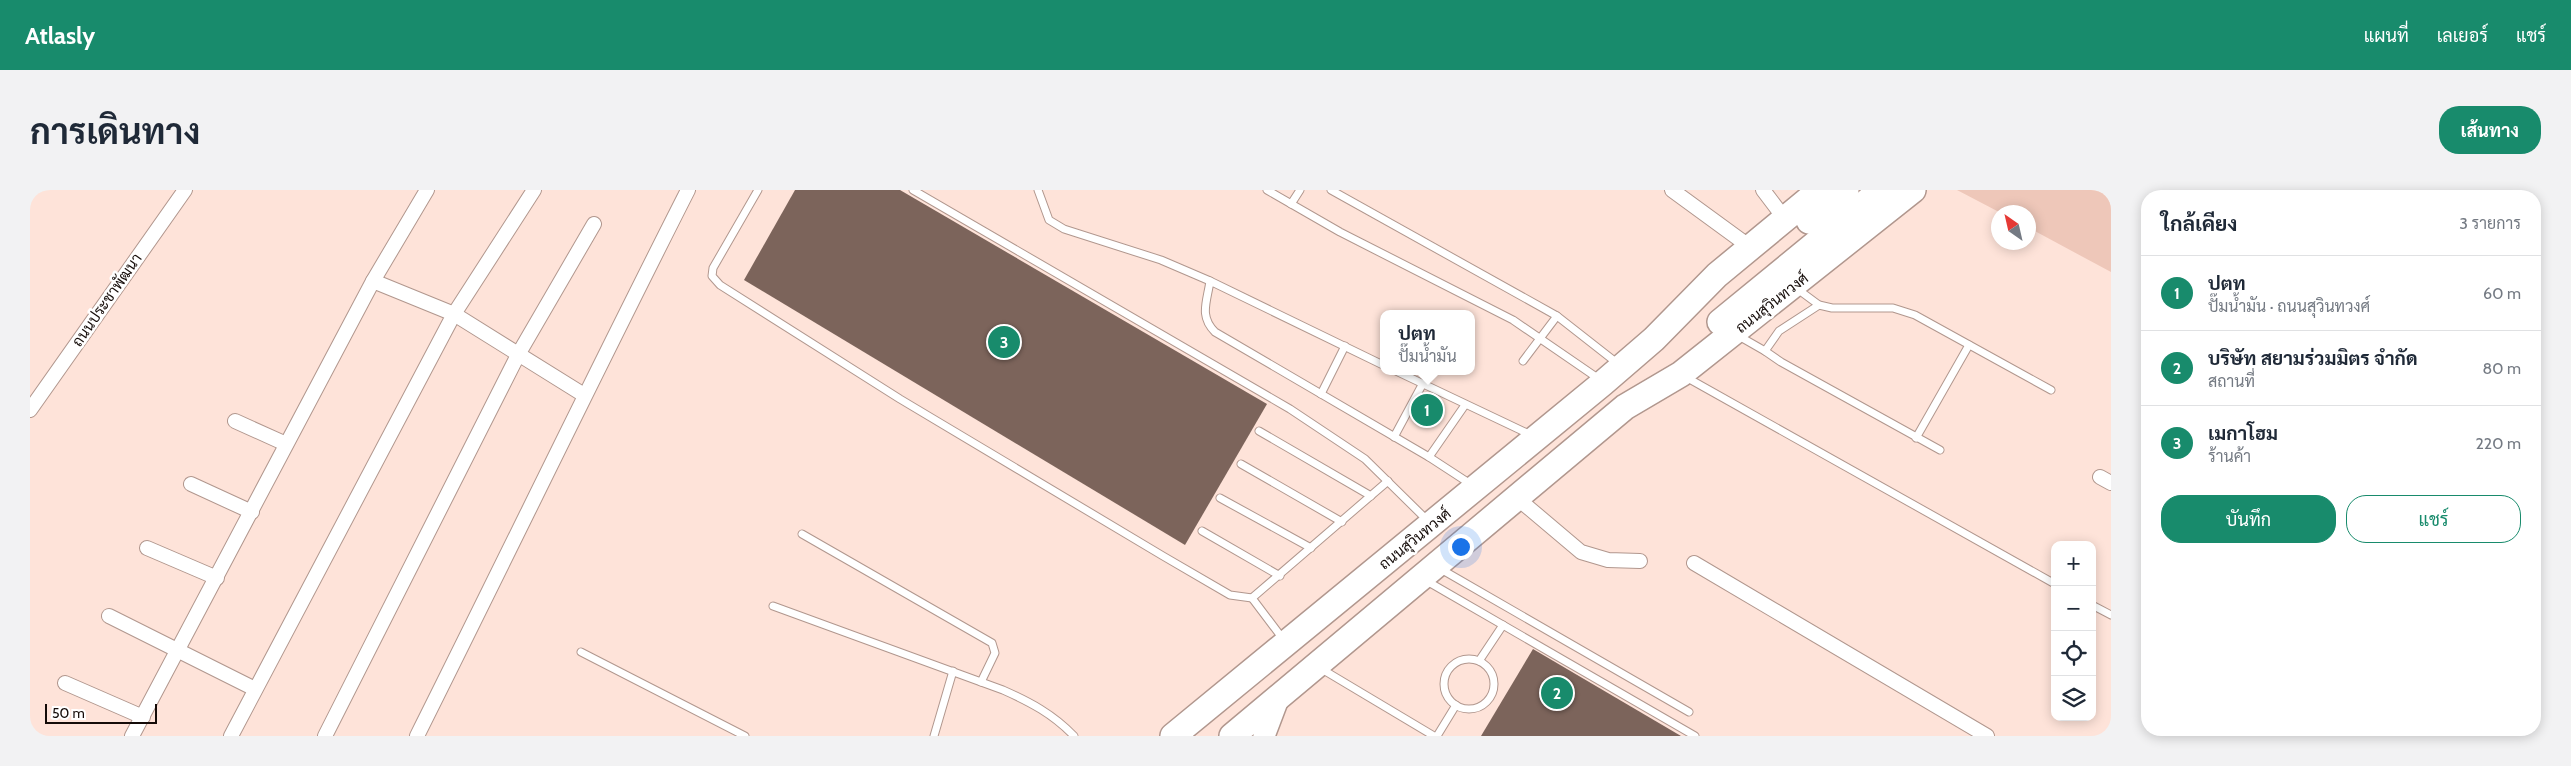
<!DOCTYPE html>
<html lang="th">
<meta charset="utf-8">
<style>
:root{--surface:#fff;--page:#f2f2f3;--text:#1f2937;--muted:#747a83;--line:#e0e1e3;--accent:#188b6c}
body{margin:0;font-family:Cabin,Sarabun,sans-serif;background:var(--page);color:var(--text)}
.controls{position:absolute;right:15px;bottom:15px;display:grid;overflow:hidden;border-radius:10px;box-shadow:0 2px 12px #0003}
.controls button{width:45px;height:45px;display:grid;place-items:center;padding:0;border:0;border-bottom:1px solid var(--line);background:var(--surface);color:var(--text);font:25px sans-serif}
.compass{position:absolute;left:1961px;top:15px;width:45px;height:45px;border-radius:50%;background:var(--surface);box-shadow:0 2px 12px #0003;rotate:326deg}
.scale{position:absolute;left:15px;bottom:12px;width:112px;box-sizing:border-box;padding-left:5px;border:2px solid #140b08;border-top:0;font-size:14px;line-height:18px;white-space:nowrap;color:#140b08;-webkit-text-stroke:4px #fff;paint-order:stroke}
.you{position:absolute;left:1430px;top:356px;width:18px;height:18px;margin:-12px;border:4px solid #fff;border-radius:50%;background:#1a73e8;box-shadow:0 0 0 8px #1a73e833}
.badge{display:grid;place-items:center;width:32px;height:32px;border-radius:50%;background:var(--accent);color:#fff;font-size:16px;font-weight:700}
.pin{position:absolute;translate:-50% -50%;border:2px solid #fff;box-shadow:0 1px 5px #0006}
.popup{position:absolute;left:1350px;top:120px;width:95px;height:65px;box-sizing:border-box;display:grid;place-content:center;border-radius:10px;background:var(--surface);filter:drop-shadow(0 1px 4px #0005);font-size:16px;white-space:nowrap;color:var(--muted)}
.popup b{font-size:19px;color:var(--text)}
.popup::after{content:'';position:absolute;left:50%;top:100%;margin-left:-10px;border:10px solid transparent;border-top-color:var(--surface)}
.list{margin:0;padding:0;list-style:none}
h2{display:flex;justify-content:space-between;align-items:center;height:65px;margin:0;padding:0 20px;font-size:21px}
h2 small{font-size:16px;font-weight:400;color:var(--muted)}
.list li{display:grid;grid-template-columns:32px 1fr auto;gap:15px;align-items:center;box-sizing:border-box;height:75px;padding:0 20px;border-top:1px solid var(--line)}
.list b{display:block;font-size:19px;white-space:nowrap}
.list p{margin:0;font-size:16px;white-space:nowrap;color:var(--muted)}
.list em{font-size:16px;font-style:normal;color:var(--muted)}
.actions{display:flex;gap:10px;padding:15px 20px}
.actions a{flex:1;padding:11px 0;border:1px solid var(--accent);border-radius:20px;text-align:center;font-size:18px;color:var(--accent)}
.actions .main{background:var(--accent);color:#fff}
.icon{flex:none;width:28px;height:28px;fill:none;stroke:currentColor;stroke-width:2;stroke-linecap:round;stroke-linejoin:round}
.map{position:relative;flex:none;width:2081px;height:546px;overflow:hidden;border-radius:20px}
header{display:flex;align-items:center;gap:30px;box-sizing:border-box;height:70px;padding:0 25px;background:var(--accent);color:#fff}
header strong{font-size:24px}
nav{display:flex;gap:28px;margin-inline-start:auto;font-size:18px}
.intro{display:flex;align-items:center;justify-content:space-between;box-sizing:border-box;height:120px;padding:0 30px}
h1{margin:0;font-size:35px}
.button{padding:12px 22px;border-radius:20px;background:var(--accent);color:#fff;font-size:18px;font-weight:700}
main{display:flex;gap:30px;padding:0 30px}
aside{flex:1;background:var(--surface);border-radius:20px;box-shadow:0 2px 12px #0003}
.map>svg:first-child{display:block}
.green{fill:#eec7b9}
.building{fill:#7c645b}
.lines{fill:none;stroke-linecap:round;stroke-linejoin:round}
.lane-casing{stroke:#b1978e;stroke-width:9}
.street-casing{stroke:#b1978e;stroke-width:16}
.primary-casing{stroke:#b1978e;stroke-width:24}
.highway-casing{stroke:#b1978e;stroke-width:28}
.lane{stroke:#fff;stroke-width:7}
.street{stroke:#fff;stroke-width:14}
.primary{stroke:#fff;stroke-width:21}
.highway{stroke:#fff;stroke-width:25}
.labels{text-anchor:middle;stroke-width:5;stroke-linejoin:round;paint-order:stroke}
.street-label{font-size:15px;fill:#140b08;stroke:#fff}
</style>
<header>
<strong>Atlasly</strong>
<nav><a>แผนที่</a><a>เลเยอร์</a><a>แชร์</a></nav>
</header>
<div class="intro"><h1>การเดินทาง</h1><a class="button">เส้นทาง</a></div>
<main>
<div class="map">
<svg width="2081" height="546" viewBox="0 0 2081 546">
<rect width="100%" height="100%" fill="#fee3d9"/>
<!-- green -->
<polygon class="green" points="1927,0 2081,0 2081,82 1999,38 1999,22 1969,22"/>
<!-- building -->
<g class="building">
<polygon points="765,0 870,0 1237,214 1155,355 714,90"/>
<polygon points="1503,459 1651,546 1451,546"/>
</g>
<g class="lines">
<defs>
<g id="lane">
<polyline points="728,0 683,78 682,86 690,95 870,209 1133,366 1200,405 1222,408"/>
<polyline points="883,0 1260,219 1335,269 1398,331"/>
<polyline points="1008,0 1019,30 1034,39 1131,70 1180,91"/>
<polyline points="1237,0 1310,42 1483,130 1569,189"/>
<polyline points="1301,0 1527,126 1587,173"/>
<polyline points="1261,14 1270,0"/>
<polyline points="1766,98 1789,115 1749,141 1735,161 1751,172 1910,260"/>
<polyline points="1789,115 1802,118 1863,118 1885,125 2021,200"/>
<polyline points="1707,145 1735,161"/>
<polyline points="1493,171 1527,126"/>
<path d="M1353,175l-173,-84c-3,21 -11,35 5,51l214,125 43,28"/>
<polyline points="1366,181 1501,245"/>
<polyline points="1654,186 2025,394"/>
<polyline points="1291,204 1315,156"/>
<polyline points="1229,241 1341,306"/>
<polyline points="1364,247 1392,195"/>
<polyline points="1886,248 1939,155"/>
<polyline points="1399,267 1435,215"/>
<polyline points="1211,274 1312,332"/>
<polyline points="1190,308 1281,358"/>
<polyline points="1172,341 1250,386"/>
<polyline points="772,344 962,453 965,463 951,492"/>
<polyline points="1409,378 1659,522"/>
<polyline points="1395,390 1665,546"/>
<polyline points="2062,415 2081,425"/>
<path d="M743,416l230,84c27,12 50,24 71,46"/>
<polyline points="1253,449 1222,408 1358,291"/>
<polyline points="551,462 715,546"/>
<circle cx="1439" cy="494" r="25"/>
<polyline points="1449,471 1473,435"/>
<polyline points="1290,478 1404,546"/>
<polyline points="904,546 923,481"/>
<polyline points="1407,546 1426,515"/>
</g>
<g id="street">
<polyline points="1642,0 1720,57"/>
<polyline points="1733,0 1755,29"/>
<polyline points="343,91 397,0"/>
<polyline points="0,220 155,0"/>
<polyline points="205,231 256,254"/>
<polyline points="2070,287 2081,293"/>
<polyline points="161,294 222,322"/>
<polyline points="1487,308 1551,362 1578,370 1610,371"/>
<polyline points="117,358 187,388"/>
<polyline points="1664,373 1957,546"/>
<polyline points="79,426 225,499"/>
<polyline points="35,493 113,527"/>
<polyline points="102,546 343,91 424,124 554,205"/>
<polyline points="201,546 424,124 504,0"/>
<polyline points="295,546 489,163 564,34"/>
<path d="M387,546c91,-182 179,-365 271,-546"/>
</g>
<polyline id="primary" points="1234,546 1248,509"/>
<g id="highway">
<polyline points="1779,31 1816,0"/>
<polyline points="1690,132 1851,0"/>
<polyline points="1143,546 1573,193 1624,149 1687,85 1790,0"/>
<polyline points="1202,546 1595,217 1651,184 1883,0"/>
</g>
</defs>
<!-- lane casing -->
<use href="#lane" class="lane-casing"/>
<!-- street casing -->
<use href="#street" class="street-casing"/>
<!-- primary casing -->
<use href="#primary" class="primary-casing"/>
<!-- highway casing -->
<use href="#highway" class="highway-casing"/>
<!-- lane -->
<use href="#lane" class="lane"/>
<!-- street -->
<use href="#street" class="street"/>
<!-- primary -->
<use href="#primary" class="primary"/>
<!-- highway -->
<use href="#highway" class="highway"/>
</g>
<g class="labels">
<!-- street labels -->
<g class="street-label">
<text transform="translate(77 110) rotate(-55)" y="5">ถนนประชาพัฒนา</text>
<text transform="translate(1742 113) rotate(-38)" y="5">ถนนสุวินทวงศ์</text>
<text transform="translate(1385 349) rotate(-39)" y="5">ถนนสุวินทวงศ์</text>
</g>
</g>
</svg>
<div class="controls">
<button>+</button>
<button>−</button>
<button><svg class="icon" aria-label="locate" viewBox="0 0 24 24"><circle cx="12" cy="12" r="6"/><path d="M12 2v4M12 18v4M2 12h4M18 12h4"/></svg></button>
<button><svg class="icon" aria-label="layers" viewBox="0 0 24 24"><path d="M12 4l9 5-9 5-9-5zM3 14l9 5 9-5"/></svg></button>
</div>
<svg class="compass" viewBox="-18 -18 36 36"><path d="M0-13l5 13h-10z" fill="#e53935"/><path d="M0 13l5-13h-10z" fill="#747a83"/></svg>
<div class="scale">50 m</div>
<div class="you"></div>
<div class="pin badge" style="left:1397px;top:220px">1</div>
<div class="popup"><b>ปตท</b>ปั๊มน้ำมัน</div>
<div class="pin badge" style="left:1527px;top:503px">2</div>
<div class="pin badge" style="left:974px;top:152px">3</div>
</div>
<aside>
<h2>ใกล้เคียง<small>3 รายการ</small></h2>
<ul class="list">
<li><span class="badge">1</span><div><b>ปตท</b><p>ปั๊มน้ำมัน · ถนนสุวินทวงศ์</p></div><em>60 m</em></li>
<li><span class="badge">2</span><div><b>บริษัท สยามร่วมมิตร จำกัด</b><p>สถานที่</p></div><em>80 m</em></li>
<li><span class="badge">3</span><div><b>เมกาโฮม</b><p>ร้านค้า</p></div><em>220 m</em></li>
</ul>
<div class="actions"><a class="main">บันทึก</a><a>แชร์</a></div>
</aside>
</main>
